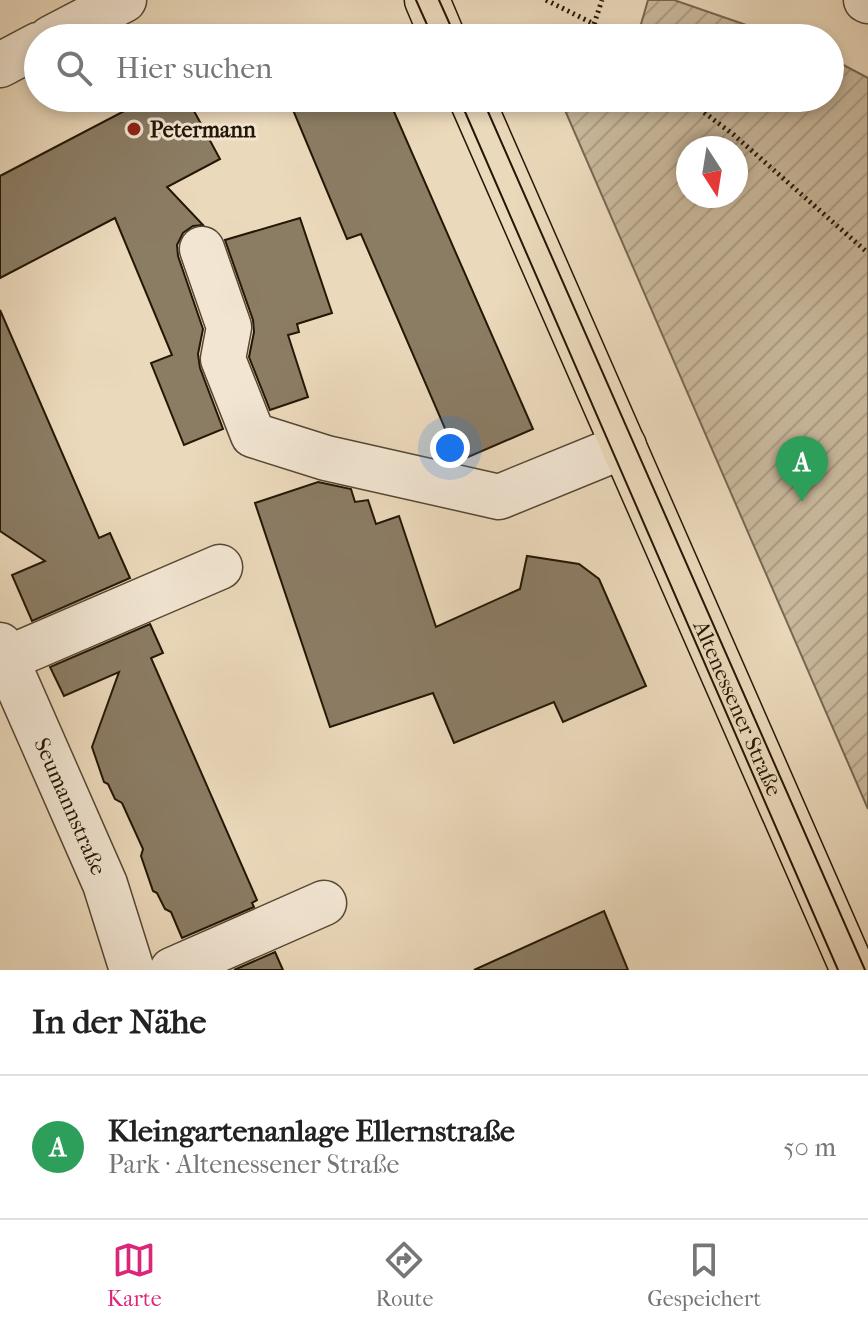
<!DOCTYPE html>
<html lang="de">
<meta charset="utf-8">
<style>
:root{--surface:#fff;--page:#f6f6f6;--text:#222;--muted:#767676;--line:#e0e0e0;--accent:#db2777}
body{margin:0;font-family:"IM FELL French Canon",serif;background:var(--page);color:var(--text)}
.compass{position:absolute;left:676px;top:136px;width:72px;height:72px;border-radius:50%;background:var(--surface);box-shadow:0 4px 12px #0003;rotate:168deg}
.you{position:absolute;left:450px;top:448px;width:28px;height:28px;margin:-20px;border:6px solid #fff;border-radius:50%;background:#1a73e8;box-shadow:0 0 0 12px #1a73e833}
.badge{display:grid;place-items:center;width:52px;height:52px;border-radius:50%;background:var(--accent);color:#fff;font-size:26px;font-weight:700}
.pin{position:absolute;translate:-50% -66px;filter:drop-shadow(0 2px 4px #0008)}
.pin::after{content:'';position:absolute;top:42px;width:28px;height:24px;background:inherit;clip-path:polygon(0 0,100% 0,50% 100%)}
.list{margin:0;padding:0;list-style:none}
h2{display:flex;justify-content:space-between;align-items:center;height:104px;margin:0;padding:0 32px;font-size:34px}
h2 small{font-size:26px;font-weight:400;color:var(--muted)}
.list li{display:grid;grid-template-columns:52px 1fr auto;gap:24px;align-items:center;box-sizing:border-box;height:144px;padding:0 32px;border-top:2px solid var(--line)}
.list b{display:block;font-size:30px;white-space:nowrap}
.list p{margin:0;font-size:26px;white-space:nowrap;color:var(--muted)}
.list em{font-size:26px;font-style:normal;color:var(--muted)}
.icon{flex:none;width:44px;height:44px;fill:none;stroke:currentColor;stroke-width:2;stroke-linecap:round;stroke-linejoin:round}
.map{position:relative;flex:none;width:868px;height:970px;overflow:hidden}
.search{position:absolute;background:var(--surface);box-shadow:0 4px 12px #0003;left:24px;right:24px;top:24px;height:88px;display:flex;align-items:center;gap:20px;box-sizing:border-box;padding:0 28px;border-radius:44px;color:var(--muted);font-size:30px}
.sheet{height:248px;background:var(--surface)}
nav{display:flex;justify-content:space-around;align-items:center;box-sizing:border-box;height:112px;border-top:2px solid var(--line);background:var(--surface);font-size:22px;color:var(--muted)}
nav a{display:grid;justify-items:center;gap:4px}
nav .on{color:var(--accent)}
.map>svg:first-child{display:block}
.garden{fill:url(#garden-furrows);stroke:#766851;stroke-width:2;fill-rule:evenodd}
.building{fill:#8b7c64;stroke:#241706;stroke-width:2}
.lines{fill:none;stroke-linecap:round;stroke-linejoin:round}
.minor-casing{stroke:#564833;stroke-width:47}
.major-casing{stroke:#241706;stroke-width:47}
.path{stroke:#241706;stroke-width:5;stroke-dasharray:2 4;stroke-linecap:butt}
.minor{stroke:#f2e6d3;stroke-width:44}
.major{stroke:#ebd9bb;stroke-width:44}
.tram{stroke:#241706;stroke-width:2}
.poi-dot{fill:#8f2418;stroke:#f2e6d3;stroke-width:3}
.labels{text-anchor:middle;stroke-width:6;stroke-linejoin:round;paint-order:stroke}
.poi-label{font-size:22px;font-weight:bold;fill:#241706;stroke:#f2e6d3;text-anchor:start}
.street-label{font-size:22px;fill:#241706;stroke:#f2e6d3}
</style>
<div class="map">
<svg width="868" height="970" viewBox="0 0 868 970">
<defs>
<pattern id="garden-furrows" width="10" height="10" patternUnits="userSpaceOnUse" patternTransform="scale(2)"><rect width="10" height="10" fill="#c9b89c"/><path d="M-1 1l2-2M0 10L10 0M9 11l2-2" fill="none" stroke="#ac9d85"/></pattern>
</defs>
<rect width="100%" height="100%" fill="#ebd9bb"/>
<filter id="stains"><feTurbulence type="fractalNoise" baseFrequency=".0025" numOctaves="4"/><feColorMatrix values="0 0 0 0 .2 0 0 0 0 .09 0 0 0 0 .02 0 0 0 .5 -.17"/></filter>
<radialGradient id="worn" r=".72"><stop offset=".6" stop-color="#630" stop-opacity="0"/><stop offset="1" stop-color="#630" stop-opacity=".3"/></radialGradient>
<!-- garden -->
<g class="garden">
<polygon points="648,0 674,0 784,38 637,38"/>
<path d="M830,58l38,20v731l-307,-708 4,-3h265zM688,148h48v48h-48z"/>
</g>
<!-- building -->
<g class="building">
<polygon points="149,98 187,98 220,159 167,187 203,225 193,226 183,233 177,245 178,256 203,329 198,354 200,368 223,429 184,445 151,363 172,355 115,218 0,278 0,176"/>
<polygon points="288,98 388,98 533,429 459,461 361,234 347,239"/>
<polygon points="300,218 332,313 297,324 299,332 288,335 308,397 270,410 249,357 254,332 253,320 225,240"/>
<polygon points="0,310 99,538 110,533 130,578 32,621 12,575 45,561 0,531"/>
<polygon points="318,482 351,489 355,502 368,500 376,524 399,516 436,627 520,589 527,556 579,564 599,579 646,686 563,722 554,702 454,743 433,693 330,727 255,503"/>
<polygon points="150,624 163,653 151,658 257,900 252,903 254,907 182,938 171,912 165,909 157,893 153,891 141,856 143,849 122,803 115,799 108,784 104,782 92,747 119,672 64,696 50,667"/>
<polygon points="604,911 628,970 474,970"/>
<polygon points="275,952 283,970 234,970"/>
</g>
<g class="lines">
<defs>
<g id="minor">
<polyline points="866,0 868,1"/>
<polyline points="51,38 124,0"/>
<polyline points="0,65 38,45"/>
<polyline points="202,249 229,327 223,359 253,435 326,458 499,497 624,446"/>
<path id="s1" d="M0,645l105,239 27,86"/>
<polyline points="6,659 220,567"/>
<polyline points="172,970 324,903"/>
</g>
<g id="major">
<polyline points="427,0 443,38"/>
<path id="s2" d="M471,98l382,872"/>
</g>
</defs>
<!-- minor casing -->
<use href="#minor" class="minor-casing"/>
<!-- major casing -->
<use href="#major" class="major-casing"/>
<!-- path -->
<g class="path">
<polyline points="546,0 594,24 609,38"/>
<polyline points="594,24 602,0"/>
<polyline points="685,98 734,135 868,253"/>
</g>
<!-- minor -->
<use href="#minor" class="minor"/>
<!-- major -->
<use href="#major" class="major"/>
<!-- tram -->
<g class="tram">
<polyline points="416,0 433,38"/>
<polyline points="439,0 456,38"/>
<polyline points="459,98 838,970"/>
<polyline points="482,98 865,970"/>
</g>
</g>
<!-- markers -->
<circle class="poi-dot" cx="134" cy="129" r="8"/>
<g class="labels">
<!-- poi labels -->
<g class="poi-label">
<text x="150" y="137">Petermann</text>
</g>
<!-- street labels -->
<g class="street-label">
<text dy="8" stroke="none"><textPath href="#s2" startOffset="666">Altenessener Straße</textPath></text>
<text dy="8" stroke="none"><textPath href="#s1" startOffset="176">Seumannstraße</textPath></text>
</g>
</g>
<rect width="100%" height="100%" filter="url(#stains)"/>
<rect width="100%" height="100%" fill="url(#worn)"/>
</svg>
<svg class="compass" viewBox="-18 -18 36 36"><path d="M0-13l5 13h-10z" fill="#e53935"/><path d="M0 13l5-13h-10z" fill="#767676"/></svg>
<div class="you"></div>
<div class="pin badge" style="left:802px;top:502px;background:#2e9e5b">A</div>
<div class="search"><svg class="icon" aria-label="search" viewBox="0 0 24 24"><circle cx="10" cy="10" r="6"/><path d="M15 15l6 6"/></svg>Hier suchen</div>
</div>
<section class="sheet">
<h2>In der Nähe<small></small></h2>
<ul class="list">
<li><span class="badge" style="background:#2e9e5b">A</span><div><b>Kleingartenanlage Ellernstraße</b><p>Park · Altenessener Straße</p></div><em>50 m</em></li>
</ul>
</section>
<nav>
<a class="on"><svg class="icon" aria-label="map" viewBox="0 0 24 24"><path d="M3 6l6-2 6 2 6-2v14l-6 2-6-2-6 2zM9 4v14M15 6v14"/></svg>Karte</a>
<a><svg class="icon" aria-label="directions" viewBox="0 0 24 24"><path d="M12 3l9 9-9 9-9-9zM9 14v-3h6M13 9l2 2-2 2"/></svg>Route</a>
<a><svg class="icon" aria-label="saved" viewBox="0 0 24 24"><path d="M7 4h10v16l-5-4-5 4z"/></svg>Gespeichert</a>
</nav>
